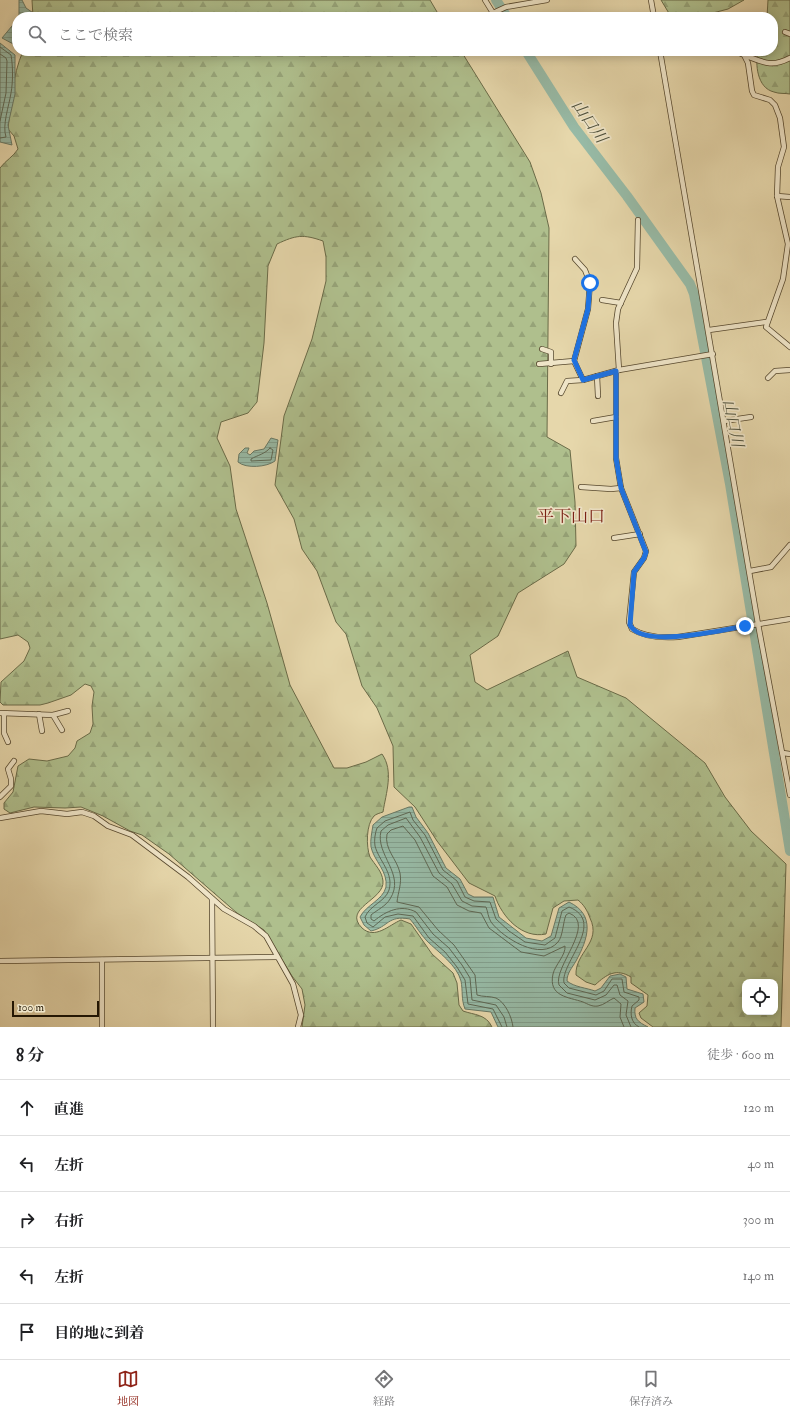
<!DOCTYPE html>
<html lang="ja">
<meta charset="utf-8">
<style>
:root{--surface:#fff;--page:#f6f6f6;--text:#202124;--muted:#757577;--line:#e0e0e0;--accent:#8f2418}
body{margin:0;font-family:"IM FELL Double Pica","Noto Serif JP",serif;background:var(--page);color:var(--text)}
.controls{position:absolute;right:12px;bottom:12px;display:grid;overflow:hidden;border-radius:8px;box-shadow:0 2px 10px #0003}
.controls button{width:36px;height:36px;display:grid;place-items:center;padding:0;border:0;border-bottom:1px solid var(--line);background:var(--surface);color:var(--text);font:20px sans-serif}
.scale{position:absolute;left:12px;bottom:10px;width:87px;box-sizing:border-box;padding-left:4px;border:2px solid #251703;border-top:0;font-size:11px;line-height:14px;white-space:nowrap;color:#251703;-webkit-text-stroke:3px #efe5c8;paint-order:stroke}
.stop{position:absolute;width:12px;height:12px;margin:-9px;border:3px solid #1a73e8;border-radius:50%;background:#fff}
.stop.end{background:#1a73e8;border-color:#fff;box-shadow:0 1px 4px #0008}
.list{margin:0;padding:0;list-style:none}
h2{display:flex;justify-content:space-between;align-items:center;height:52px;margin:0;padding:0 16px;font-size:17px}
h2 small{font-size:13px;font-weight:400;color:var(--muted)}
.list li{display:grid;grid-template-columns:26px 1fr auto;gap:12px;align-items:center;box-sizing:border-box;height:56px;padding:0 16px;border-top:1px solid var(--line)}
.list b{display:block;font-size:15px;white-space:nowrap}
.list em{font-size:13px;font-style:normal;color:var(--muted)}
.icon{flex:none;width:22px;height:22px;fill:none;stroke:currentColor;stroke-width:2;stroke-linecap:round;stroke-linejoin:round}
.map{position:relative;flex:none;width:790px;height:1027px;overflow:hidden}
.search{position:absolute;background:var(--surface);box-shadow:0 2px 10px #0003;left:12px;right:12px;top:12px;height:44px;display:flex;align-items:center;gap:10px;box-sizing:border-box;padding:0 14px;border-radius:16px;color:var(--muted);font-size:15px}
.sheet{height:332px;background:var(--surface)}
nav{display:flex;justify-content:space-around;align-items:center;box-sizing:border-box;height:56px;border-top:1px solid var(--line);background:var(--surface);font-size:11px;color:var(--muted)}
nav a{display:grid;justify-items:center;gap:2px}
nav .on{color:var(--accent)}
.map>svg:first-child{display:block}
.forest{fill:url(#forest-firs);stroke:#6a6b48;fill-rule:evenodd}
.water{fill:url(#water-rules);stroke:#697965}
.lines{fill:none;stroke-linecap:round;stroke-linejoin:round}
.shore{stroke:#5e6854;stroke-width:1}
.river{stroke:#97baa6;stroke-width:10}
.street-casing{stroke:#55472d;stroke-width:6}
.street{stroke:#efe5c8;stroke-width:4.5}
.route{stroke:#1a73e8;stroke-width:5}
.labels{text-anchor:middle;stroke-width:3.5;stroke-linejoin:round;paint-order:stroke}
.water-label{font-size:16px;font-style:italic;fill:#4d503c;stroke:#efe5c8}
.quarter-label{font-size:17px;fill:#7a1f14;stroke:#efe5c8}
</style>
<div class="map">
<svg width="790" height="1027" viewBox="0 0 790 1027">
<defs>
<pattern id="forest-firs" width="22" height="20" patternUnits="userSpaceOnUse"><rect width="22" height="20" fill="#afbf8d"/><path d="M5 1l3.5 6h-7zM16 11l3.5 6h-7z" fill="#96a378"/></pattern>
<pattern id="water-rules" width="6" height="5" patternUnits="userSpaceOnUse"><rect width="6" height="5" fill="#97baa6"/><path d="M0 2.5h6" fill="none" stroke="#829f8d"/></pattern>
</defs>
<rect width="100%" height="100%" fill="#e6d7ab"/>
<filter id="stains"><feTurbulence type="fractalNoise" baseFrequency=".005" numOctaves="4"/><feColorMatrix values="0 0 0 0 .2 0 0 0 0 .09 0 0 0 0 .02 0 0 0 .5 -.17"/></filter>
<radialGradient id="worn" r=".72"><stop offset=".6" stop-color="#630" stop-opacity="0"/><stop offset="1" stop-color="#630" stop-opacity=".3"/></radialGradient>
<!-- forest -->
<g class="forest">
<polygon points="32,0 430,0 440,17 33,17"/>
<polygon points="661,0 744,0 728,9 709,14 690,16 670,15"/>
<path d="M768,0h22v94c-5,-1 -11,0 -16,-2 -17,-4 -19,-28 -16,-41h15v-34h-6z"/>
<path d="M23,51h438l69,111 11,31 8,35 -2,209 23,13 5,52 1,44 -12,18 -46,29 -20,43 -28,19 5,27 12,8 81,-39 9,26 49,21 79,65 20,34 26,34 35,33 -5,163h-128l-12,-9 -2,-5 8,-7 1,-11 -17,-12v-6c-15,-9 -24,-3 -36,8l-9,-3 -10,-7c-1,-23 26,-32 14,-57 -3,-8 -6,-13 -12,-18l-14,1 -11,7 -7,26c-24,5 -44,-17 -51,-38l-26,-13 -32,-42 -22,-34 -21,-20 -1,-41 -16,-38 -15,-22 -16,-52 -10,-12 -19,-51 -15,-22 -8,-30 -19,-34 9,-69 28,-77 14,-58v-24l-3,-16c-20,-7 -27,-6 -46,3l-9,22 -4,77 -7,59 -9,11 -27,9 -4,16 13,28 6,43 31,94 23,82 44,83h13l19,-6 16,-8c12,17 4,39 1,58 -3,1 -7,2 -9,4 -8,8 -8,31 -4,41 5,8 12,14 13,24 2,19 -41,27 -21,47 13,12 27,-3 39,-8l10,4 21,30 21,19 4,10 2,22 4,6c11,4 23,3 29,16h-190l3,-22 -3,-16 -10,-13 -28,-46 -27,-17 -68,-59 -27,-19 -12,-4 -27,-15 -22,-9 -16,1 -31,-1 -24,6 -6,-4v-6l9,-11 5,-26 11,-7 18,2 21,-5 7,-8 2,-7 13,-8 3,-9 -1,-18 2,-14 -3,-6 -6,-2 -14,11 -23,8 -8,2h-37l-3,-3 1,-20 23,-21 6,-13 -2,-6 -10,-7 -18,4v-471c6,-8 13,-11 18,-19l-4,-13 -6,-7c3,-27 4,-52 15,-78zM745,982h30v30h-30z"/>
</g>
<!-- water -->
<g class="water">
<polygon points="19,0 22,0 26,8 39,17 19,17"/>
<polygon points="17,20 17,46 2,38"/>
<polygon points="0,43 15,55 15,94 8,125 12,145 0,142"/>
<path d="M271,438l7,2 -3,21c-8,6 -29,8 -37,1l1,-8 6,-6h4l-2,5 3,2 4,-4 10,-2z"/>
<path d="M409,807h3l4,10 12,16 18,35 14,11 8,15 6,3h19l6,20 27,21 16,3 9,-5 8,-28 10,-6c27,13 19,37 7,59 -4,7 -9,12 -9,20 7,6 20,7 28,10l6,-3 9,-12 10,-2 6,3 1,12 16,5 1,8 -9,6c-1,11 3,14 13,19h-150l-7,-15 -26,-3c-4,-10 -2,-18 -4,-28 -4,-16 -23,-29 -34,-40 -6,-6 -11,-15 -17,-22 -23,-4 -21,8 -39,12l-7,-6 -4,-8c6,-12 23,-17 26,-30 2,-16 -12,-26 -15,-40 -1,-7 1,-15 2,-22l9,-8z"/>
</g>
<g class="lines">
<!-- shore -->
<g class="shore">
<path d="M0,47l11,8c2,11 2,27 0,38 -2,13 -9,32 -5,44l-6,1"/>
<polyline points="0,54 6,58 7,61 6,93 0,121"/>
<path d="M270,448l3,2 -2,10 -20,1v-2c7,-4 14,-5 19,-11z"/>
<path d="M502,1027l-9,-18 -25,-5 -3,-24 -8,-13 -12,-15 -16,-14 -16,-22 -15,-2 -13,3 -12,10 -6,-4 -2,-6c5,-12 20,-15 24,-27 5,-17 -10,-29 -14,-44 -1,-5 0,-13 2,-18l8,-7 25,-9 3,8 12,15 18,35 14,11 8,16 9,4 16,1 6,17 13,12 16,11 20,3 10,-7 7,-27 7,-4c38,15 -9,56 -5,76l5,5 27,7 8,-4 8,-12h10l2,13 15,5v3l-7,6c-2,8 -1,17 7,21"/>
<path d="M507,1027l-3,-10 -8,-12 -24,-5 -2,-22 -8,-13 -13,-17 -16,-14 -17,-22c-15,-8 -30,-1 -42,9l-3,-2v-4c6,-5 15,-9 19,-16 16,-25 -15,-44 -9,-68l7,-6 18,-7 14,19 19,36 13,11 10,17 10,5 14,1c2,5 2,10 5,15 12,16 50,40 67,20 5,-6 5,-20 8,-27l3,-2c28,11 -16,54 -10,72l8,8 28,7 11,-5 8,-10h3l3,10 8,6 -2,14 5,12"/>
<path d="M513,1027c-1,-10 -8,-25 -17,-29 -6,-2 -13,-1 -19,-3l-2,-20 -21,-30 -16,-15 -19,-23 -22,-5c1,-10 5,-18 3,-29 -3,-14 -16,-24 -13,-39l4,-4 12,-4 12,14 18,36 14,11 10,18 12,6 12,2 8,15 32,24 23,4 21,-10c1,9 -10,19 -12,28 -5,23 16,23 30,28 5,2 9,5 15,4 6,-1 11,-6 16,-8l7,6 -1,13 4,10"/>
</g>
<!-- river -->
<g class="river">
<polyline points="496,0 507,17"/>
<polyline points="526,51 574,127 627,196 690,284 694,294 730,484 790,851"/>
</g>
<defs>
<g id="street">
<polyline points="485,0 493,13 506,7 547,0"/>
<polyline points="651,0 654,17"/>
<polyline points="785,32 790,34"/>
<polyline points="660,51 758,624 790,795"/>
<polyline points="735,51 744,55 748,63 752,91 754,95 770,100 775,105 780,118 784,147 778,167 777,196 788,244 783,279 766,327 790,347"/>
<path d="M744,55c19,7 27,13 46,3"/>
<polyline points="777,196 790,197"/>
<polyline points="575,259 585,270 590,283 588,309 574,361 583,380"/>
<polyline points="602,300 621,303"/>
<polyline points="709,330 766,322"/>
<polyline points="542,349 551,352 551,364"/>
<polyline points="539,364 574,361"/>
<polyline points="619,370 616,323 618,309 637,268 638,220"/>
<path d="M616,371v87l5,30 25,63 -2,7 -10,14 -5,50 3,7c13,8 32,9 46,8l112,-18"/>
<polyline points="597,376 598,396"/>
<polyline points="768,378 775,371 790,370"/>
<polyline points="561,393 567,381 583,380 619,370 713,354"/>
<polyline points="593,421 616,417"/>
<polyline points="724,421 751,417"/>
<polyline points="581,487 611,489 621,488"/>
<polyline points="614,538 640,534"/>
<polyline points="750,571 771,567 790,545"/>
<polyline points="0,713 53,715 68,711"/>
<polyline points="4,714 4,733 8,742"/>
<polyline points="39,714 42,731"/>
<polyline points="53,715 62,730"/>
<polyline points="783,753 790,754"/>
<polyline points="0,797 11,786 11,779 8,769 14,761"/>
<polyline points="0,818 41,811 67,814 82,812 94,816 108,826 132,835 188,877 224,909 254,926 266,936 293,984 301,1015 298,1027"/>
<polyline points="212,899 213,1027"/>
<polyline points="102,960 102,1027"/>
<polyline points="0,961 277,957"/>
</g>
</defs>
<!-- street casing -->
<use href="#street" class="street-casing"/>
<!-- street -->
<use href="#street" class="street"/>
</g>
<g class="lines">
<!-- route -->
<path class="route" d="M590,283l-2,26 -14,51 9,20 33,-9v87l5,30 25,64 -2,6 -10,14 -4,53c12,24 93,5 115,1"/>
</g>
<g class="labels">
<!-- water labels -->
<g class="water-label">
<text transform="translate(590 121) rotate(55)" y="6">山口川</text>
<text transform="translate(734 423) rotate(79)" y="6">山口川</text>
</g>
<!-- quarter labels -->
<g class="quarter-label">
<text x="571" y="522">平下山口</text>
</g>
</g>
<rect width="100%" height="100%" filter="url(#stains)"/>
<rect width="100%" height="100%" fill="url(#worn)"/>
</svg>
<div class="controls">
<button><svg class="icon" aria-label="locate" viewBox="0 0 24 24"><circle cx="12" cy="12" r="6"/><path d="M12 2v4M12 18v4M2 12h4M18 12h4"/></svg></button>
</div>
<div class="scale">100 m</div>
<div class="stop" style="left:590px;top:283px"></div>
<div class="stop end" style="left:745px;top:626px"></div>
<div class="search"><svg class="icon" aria-label="search" viewBox="0 0 24 24"><circle cx="10" cy="10" r="6"/><path d="M15 15l6 6"/></svg>ここで検索</div>
</div>
<section class="sheet">
<h2>8 分<small>徒歩 · 600 m</small></h2>
<ul class="list">
<li><svg class="icon" aria-label="ahead" viewBox="0 0 24 24"><path d="M12 20V5M6 11l6-6 6 6"/></svg><div><b>直進</b></div><em>120 m</em></li>
<li><svg class="icon" aria-label="left" viewBox="0 0 24 24"><path d="M17 20v-9H6M10 6l-5 5 5 5"/></svg><div><b>左折</b></div><em>40 m</em></li>
<li><svg class="icon" aria-label="right" viewBox="0 0 24 24"><path d="M7 20v-9h11M14 6l5 5-5 5"/></svg><div><b>右折</b></div><em>300 m</em></li>
<li><svg class="icon" aria-label="left" viewBox="0 0 24 24"><path d="M17 20v-9H6M10 6l-5 5 5 5"/></svg><div><b>左折</b></div><em>140 m</em></li>
<li><svg class="icon" aria-label="arrive" viewBox="0 0 24 24"><path d="M6 21V4h12l-3 4 3 4H6"/></svg><div><b>目的地に到着</b></div></li>
</ul>
</section>
<nav>
<a class="on"><svg class="icon" aria-label="map" viewBox="0 0 24 24"><path d="M3 6l6-2 6 2 6-2v14l-6 2-6-2-6 2zM9 4v14M15 6v14"/></svg>地図</a>
<a><svg class="icon" aria-label="directions" viewBox="0 0 24 24"><path d="M12 3l9 9-9 9-9-9zM9 14v-3h6M13 9l2 2-2 2"/></svg>経路</a>
<a><svg class="icon" aria-label="saved" viewBox="0 0 24 24"><path d="M7 4h10v16l-5-4-5 4z"/></svg>保存済み</a>
</nav>
